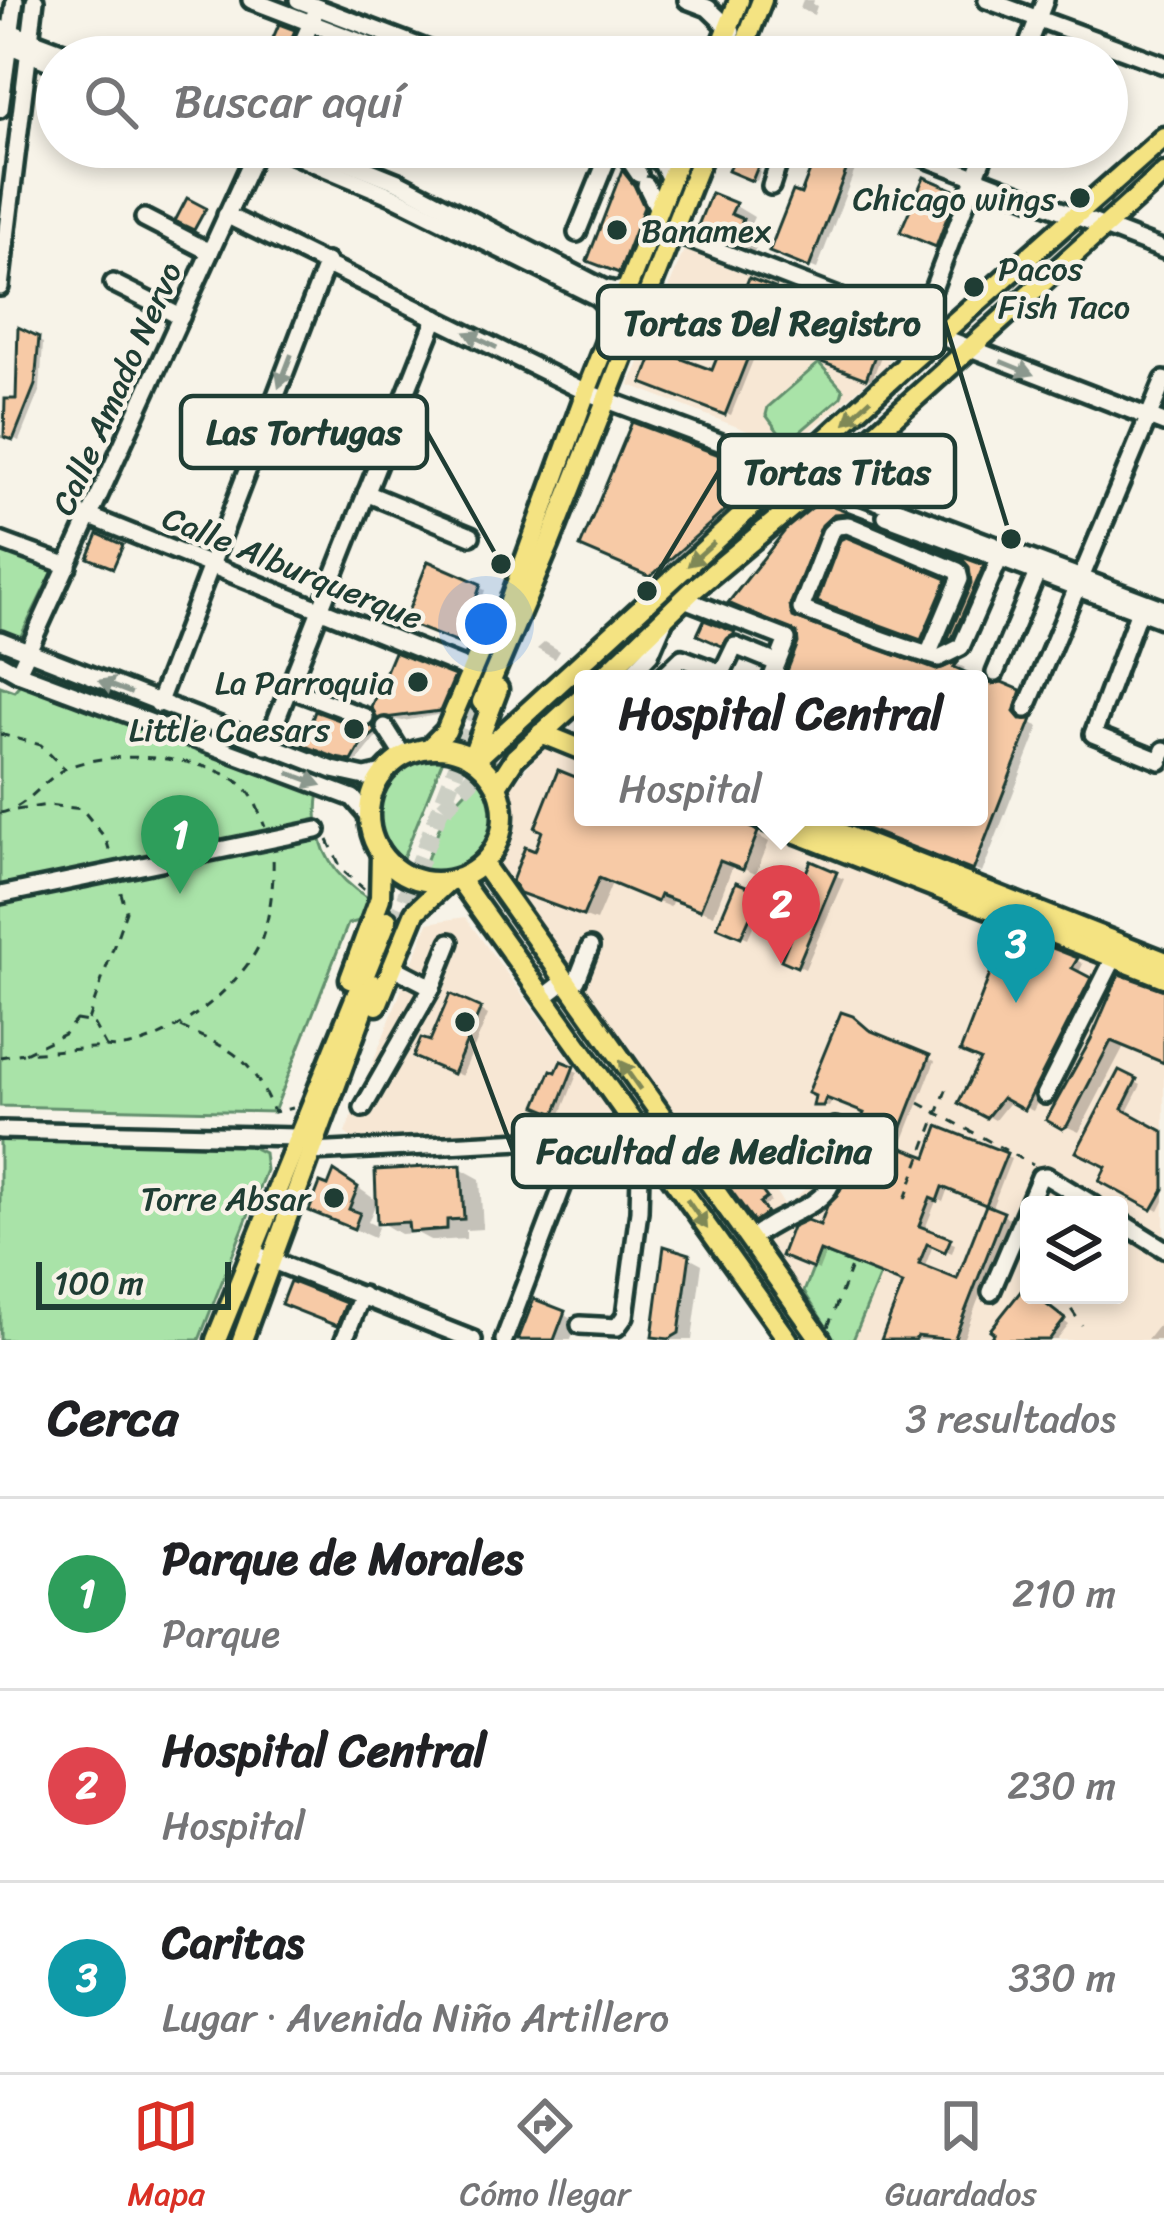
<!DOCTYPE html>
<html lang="es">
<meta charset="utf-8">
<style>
:root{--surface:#fff;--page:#f2f2f2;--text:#202124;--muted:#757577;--line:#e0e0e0;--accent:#d93025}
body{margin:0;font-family:Sriracha,sans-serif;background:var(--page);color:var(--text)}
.controls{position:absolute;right:36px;bottom:36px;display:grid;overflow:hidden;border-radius:12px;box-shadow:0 6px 18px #0003}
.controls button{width:108px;height:108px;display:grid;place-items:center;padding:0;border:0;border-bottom:3px solid var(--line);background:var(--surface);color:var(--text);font:60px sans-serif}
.scale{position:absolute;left:36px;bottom:30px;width:195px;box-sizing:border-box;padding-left:12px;border:6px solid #1f3d34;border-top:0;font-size:33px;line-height:42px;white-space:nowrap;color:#1f3d34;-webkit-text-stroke:9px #f7f3e8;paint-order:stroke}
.you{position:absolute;left:486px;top:624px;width:42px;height:42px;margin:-30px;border:9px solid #fff;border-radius:50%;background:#1a73e8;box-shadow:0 0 0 18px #1a73e833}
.badge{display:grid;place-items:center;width:78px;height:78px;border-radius:50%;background:var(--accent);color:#fff;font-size:39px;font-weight:700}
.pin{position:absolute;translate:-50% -99px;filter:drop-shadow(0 3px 6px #0008)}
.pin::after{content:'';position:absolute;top:63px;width:42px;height:36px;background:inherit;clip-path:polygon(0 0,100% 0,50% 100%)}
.popup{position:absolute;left:574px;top:670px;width:414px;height:156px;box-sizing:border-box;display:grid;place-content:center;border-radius:12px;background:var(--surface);filter:drop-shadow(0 3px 9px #0005);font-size:39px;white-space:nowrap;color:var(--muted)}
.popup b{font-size:45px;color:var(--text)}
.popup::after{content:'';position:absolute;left:50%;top:100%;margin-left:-24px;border:24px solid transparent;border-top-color:var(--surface)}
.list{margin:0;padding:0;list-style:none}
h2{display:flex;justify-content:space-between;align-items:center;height:156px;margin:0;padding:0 48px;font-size:51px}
h2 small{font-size:39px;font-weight:400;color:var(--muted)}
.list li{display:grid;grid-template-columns:78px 1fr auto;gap:36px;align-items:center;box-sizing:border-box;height:192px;padding:0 48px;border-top:3px solid var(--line)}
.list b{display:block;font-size:45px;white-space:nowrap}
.list p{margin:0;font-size:39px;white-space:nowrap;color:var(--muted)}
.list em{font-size:39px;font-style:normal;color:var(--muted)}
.icon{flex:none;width:66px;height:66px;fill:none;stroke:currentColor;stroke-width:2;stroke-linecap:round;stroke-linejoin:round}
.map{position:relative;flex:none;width:1164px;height:1340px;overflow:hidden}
.search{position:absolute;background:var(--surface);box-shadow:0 6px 18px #0003;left:36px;right:36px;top:36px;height:132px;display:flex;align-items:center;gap:30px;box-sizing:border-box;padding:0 42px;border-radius:66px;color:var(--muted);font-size:45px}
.sheet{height:732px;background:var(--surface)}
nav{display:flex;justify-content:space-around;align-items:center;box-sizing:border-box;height:168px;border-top:3px solid var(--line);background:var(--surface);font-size:33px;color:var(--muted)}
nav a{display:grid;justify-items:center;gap:6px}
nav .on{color:var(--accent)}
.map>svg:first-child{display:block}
.built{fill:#f7e7d4;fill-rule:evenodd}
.green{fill:#a9e3a8;stroke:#64906e;stroke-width:3}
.shadow{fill:#0003;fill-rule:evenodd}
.building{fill:#f7caa6;stroke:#1f3d34;stroke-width:3;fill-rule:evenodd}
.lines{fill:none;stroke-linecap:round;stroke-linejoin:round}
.major-tunnel{stroke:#cccfc4;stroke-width:18;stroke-dasharray:18 9;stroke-linecap:butt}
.minor-casing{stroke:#1f3d34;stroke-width:24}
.major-casing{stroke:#1f3d34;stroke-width:27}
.path{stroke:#1f3d34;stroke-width:3;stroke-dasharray:9 9;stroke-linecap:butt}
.minor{stroke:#f7f3e8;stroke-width:15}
.major{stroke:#f4e382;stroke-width:18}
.oneway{fill:#8b988e}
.oneway2{fill:#7f8857}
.poi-dot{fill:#1f3d34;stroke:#f7f3e8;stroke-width:4.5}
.labels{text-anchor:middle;stroke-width:9;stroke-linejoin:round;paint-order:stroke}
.poi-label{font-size:33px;fill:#1f3d34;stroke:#f7f3e8;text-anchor:end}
.street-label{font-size:33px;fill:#1f3d34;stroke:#f7f3e8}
.leader{fill:none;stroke:#1f3d34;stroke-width:4.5}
.callout-dot{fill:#1f3d34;stroke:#f7f3e8;stroke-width:4.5}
.callout{fill:#f7f3e8;stroke:#1f3d34;stroke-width:4.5}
.callout-label{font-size:36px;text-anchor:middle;font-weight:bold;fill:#1f3d34}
</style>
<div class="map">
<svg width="1164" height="1340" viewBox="0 0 1164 1340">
<rect width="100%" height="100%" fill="#f7f3e8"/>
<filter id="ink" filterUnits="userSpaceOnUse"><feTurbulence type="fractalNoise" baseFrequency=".00833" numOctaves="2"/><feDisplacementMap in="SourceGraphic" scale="24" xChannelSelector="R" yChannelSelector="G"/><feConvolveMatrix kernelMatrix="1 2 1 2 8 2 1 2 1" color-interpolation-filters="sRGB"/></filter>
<g filter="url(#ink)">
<!-- built -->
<g class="built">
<polygon points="684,250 898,332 888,363 791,448 630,385"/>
<path d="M544,746l39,15v56h147l280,107 -50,128 54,21 67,-120 83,34v353h-329l-76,-112 -16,-21 -10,-5 -3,-14 -231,-320 17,-41 -6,-38zM811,1131l4,22 -4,24 -6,12 -20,18 -14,-24 -13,-6 -14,-23 2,-6 8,-3 1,-6 18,-1 8,4zM1029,1205h90v90h-90z"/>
<polygon points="465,917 616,1121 613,1126 355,1141 345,1133 428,923"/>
</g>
<!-- green -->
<g class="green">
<polygon points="819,363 843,390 841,397 794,437 782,437 766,415 768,407"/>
<polygon points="0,549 54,569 17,644 0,633"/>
<path d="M23,681l296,110c-8,47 8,82 49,107l-9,23 -11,3 -74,188 -274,-6v-420l14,5z"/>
<path d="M430,755l14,2 -43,106c-48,-34 -23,-96 29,-108z"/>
<path d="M481,775c33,44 0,119 -59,97l23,-59z"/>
<polygon points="0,1136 248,1145 264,1153 266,1170 199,1340 0,1340"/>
<polygon points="820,1251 880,1275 853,1340 835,1340 804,1292"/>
</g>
<!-- shadow -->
<g class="shadow">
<polygon points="803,0 814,0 813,4 817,6 814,15 800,9"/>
<polygon points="294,32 299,35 290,57 268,57"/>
<polygon points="741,147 768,147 757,181 732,170"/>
<polygon points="822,147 858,162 817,269 780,254"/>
<polygon points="623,174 642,192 651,213 627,275 598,264"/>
<polygon points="925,181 962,197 942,247 910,233"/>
<polygon points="734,205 754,217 750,226 762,233 754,252 701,227"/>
<polygon points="750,281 779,294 772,313 795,322 874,332 867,350 881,356 872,380 762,338 731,415 651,385 714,374"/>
<polygon points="21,332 43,343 40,389 19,441 7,435 18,402"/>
<polygon points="634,426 772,479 660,579 591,550"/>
<polygon points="821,504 852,517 830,529 797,611 800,623 936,673 959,665 965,668 961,673 787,679 802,635 796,628 740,607"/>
<polygon points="982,568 990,573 958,643 951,639"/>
<polygon points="946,582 953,587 930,642 828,605"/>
<polygon points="479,587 485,590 476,618 478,628 470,633 464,644 414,624"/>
<polygon points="545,642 560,651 555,659 537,649"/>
<polygon points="453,679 460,683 448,713 403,721 379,717"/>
<polygon points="979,682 1028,697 1022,718 1039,727 982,873 839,817 979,817"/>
<polygon points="373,729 378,735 357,762 311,746"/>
<polygon points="583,817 672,817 694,825 697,817 726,817 769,842 756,874 733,865 714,915 673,899 670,907 612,883 596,921 536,899 536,855"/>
<polygon points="812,865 844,879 805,969 793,963"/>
<polygon points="738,886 765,898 748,938 721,926"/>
<polygon points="1009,934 1077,960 1083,964 1078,974 1096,984 1033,1111 1011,1100 995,1120 962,1102 983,1060"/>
<polygon points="1164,993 1164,1062 1124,1046 1079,1132 1050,1119 1094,1040"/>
<polygon points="480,1010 488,1015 462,1076 425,1060 431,1045"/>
<path d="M872,1035l63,26 -35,89 28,11 77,-5 6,3 -20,51 18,8 -46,122h-76l19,-57 -80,-31 -7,18 -29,-12 32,-29 18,-31 28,-86 -35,-13 -4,8 -13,-3zM948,1188l41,16 -30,79 -35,-14 9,-24 19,8 3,-9 -31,-13 13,-32 6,3z"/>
<polygon points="562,1065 578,1072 561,1114 546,1108"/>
<polygon points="1121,1074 1141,1085 1126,1114 1164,1135 1164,1201 1159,1211 1103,1180 1110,1166"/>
<polygon points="786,1126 791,1129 791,1136 758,1138 759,1146 747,1147 748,1161 743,1165 771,1202 763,1207 771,1217 762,1223 756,1219 735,1172 734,1158 712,1139"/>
<polygon points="460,1168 480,1179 483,1229 466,1230 466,1239 432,1241 417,1233 400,1234 380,1222"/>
<polygon points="346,1179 377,1201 368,1222 378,1227 374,1238 312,1210"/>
<polygon points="1119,1241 1131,1249 1119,1267"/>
<polygon points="1029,1249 1029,1272 1019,1265"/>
<polygon points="689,1257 702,1264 692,1340 664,1340 656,1335"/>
<polygon points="1031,1295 1069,1325 1057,1340 993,1340"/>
<polygon points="345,1305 350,1309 343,1326 290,1306"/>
<polygon points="563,1313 576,1321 571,1340 522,1340"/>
<polygon points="1162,1321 1164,1340 1147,1340"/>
</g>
<!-- building -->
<g class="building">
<polygon points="279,24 295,30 284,57 265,57"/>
<polygon points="647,38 692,57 639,57"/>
<polygon points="738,147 761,147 763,154 752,181 728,171"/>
<polygon points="819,147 852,155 809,268 769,252 793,191 801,194"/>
<polygon points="622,170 634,185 644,207 619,273 587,261"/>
<polygon points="924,177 957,191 936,247 900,232"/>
<polygon points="711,193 736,203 731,214 743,219 734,243 697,228"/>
<polygon points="187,198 206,208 194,230 175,221"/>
<polygon points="749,278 775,288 767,308 793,318 800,301 870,326 863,345 877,350 866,379 756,337 725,415 642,383 655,349 712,370"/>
<polygon points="18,327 39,337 35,385 13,440 4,437 5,399 16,399"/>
<polygon points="632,422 767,473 650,577 580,547"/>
<polygon points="820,501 876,522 878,524 847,513 834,514 822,525 790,605 793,617 936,670 959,661 954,667 992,684 1002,682 1021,690 1014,712 1020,719 1032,719 973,871 836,817 979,817 979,679 784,679 798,643 797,633 728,603 787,528"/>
<polygon points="98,534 123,545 113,568 88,558"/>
<polygon points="846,537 947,579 921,640 817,602 840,540"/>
<polygon points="907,537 984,565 952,638 947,640 971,584 969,567 963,560"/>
<polygon points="428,561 481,584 471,613 474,626 464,630 458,643 404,622"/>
<polygon points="704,620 735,632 734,634 722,646 697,635"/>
<polygon points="394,652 455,676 440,711 377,719 371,707"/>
<polygon points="315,711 361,728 373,726 375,733 362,743 352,761 336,758 303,745"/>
<polygon points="558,770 583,780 583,817 680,817 692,822 694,817 734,817 743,820 758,832 743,870 720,861 700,910 660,895 657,902 599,878 583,916 520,893 512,881 525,847 535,851 542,831 535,828"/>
<polygon points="811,861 837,872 797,967 781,960 791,936 780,931"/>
<polygon points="736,882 761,892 741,937 717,927"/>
<polygon points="1007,930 1078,958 1072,968 1091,978 1024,1110 1002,1098 986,1118 958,1103 980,1060 960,1052"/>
<polygon points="1119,974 1164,990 1164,1063 1111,1041 1067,1126 1062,1129 1046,1120 1091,1039"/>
<polygon points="450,994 481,1008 453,1074 413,1057 421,1038 430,1041"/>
<path d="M841,1012l12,4 16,14 61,25 -35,90 32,12 11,-31 69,27 -21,52 18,7 -50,128 -37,-4 -2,4h-34l22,-56 -83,-33 -7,18 -32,-13 11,-29 15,-7 13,5 7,-19 10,-10 9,-18 3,-27 15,-38 -38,-15 -3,8h-10l2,-10 -7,-3zM942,1187l44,18 -29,74 -38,-15 8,-20 18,8 6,-14 -32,-12 11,-28 7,3z"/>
<polygon points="561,1061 574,1066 555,1114 536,1106 551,1070 556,1072"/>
<polygon points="1119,1070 1137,1079 1122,1109 1164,1132 1164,1189 1152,1210 1099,1181 1106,1167 1076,1152"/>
<polygon points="786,1123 786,1134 754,1137 754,1145 743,1145 744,1158 740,1161 767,1198 760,1203 767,1213 754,1222 722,1178 730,1172 724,1167 730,1158 708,1139 711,1134 736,1128"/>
<polygon points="461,1165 464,1219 447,1220 447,1229 409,1232 408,1222 377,1224 375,1170"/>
<polygon points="334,1171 358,1187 349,1209 360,1213 354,1229 309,1211 320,1183 328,1186"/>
<polygon points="664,1246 690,1254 679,1333 669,1339 652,1337"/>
<polygon points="290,1281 346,1303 337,1326 281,1304"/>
<polygon points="1024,1287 1065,1319 1049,1340 989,1340 994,1333 990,1330"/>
<polygon points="534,1299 565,1311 554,1340 518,1340"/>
</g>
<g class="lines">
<!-- major-tunnel -->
<g class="major-tunnel">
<polyline points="444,808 497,752 597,665"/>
<polyline points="395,924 482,702"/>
</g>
<defs>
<g id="minor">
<polyline points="251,0 400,57"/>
<polyline points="298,0 447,57"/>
<polyline points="687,0 708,8 732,31"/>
<polyline points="987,0 1164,65"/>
<polyline points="0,28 77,57"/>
<polyline points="18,49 57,65"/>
<polyline points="296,57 314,16"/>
<polyline points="1023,57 1045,0"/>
<polyline points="0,109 15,0"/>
<polyline points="275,147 392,196 597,297 608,308 613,323"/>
<polyline points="311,147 398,182 603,288 616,291 628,287"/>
<polyline points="621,147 639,174"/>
<polyline points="637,147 662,163 670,180"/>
<polyline points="897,147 1164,250"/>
<polyline points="646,185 658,209"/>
<polyline points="771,186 779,161 773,147"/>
<polyline points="226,215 586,392 1164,609"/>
<polyline points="144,218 210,252"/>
<polyline points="577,233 612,147"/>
<polyline points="673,233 1164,423"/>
<polyline points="113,283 181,317"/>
<polyline points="0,287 35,0"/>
<polyline points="903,368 987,147"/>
<polyline points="366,493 471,536"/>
<polyline points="886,516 1164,620"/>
<polyline points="91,517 473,671"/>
<polyline points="0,541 68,566"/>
<polyline points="684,599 787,639 771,679"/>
<polyline points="1142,602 1093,734 1160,761 1164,750"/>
<polyline points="0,640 333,770 365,777 383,773"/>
<path d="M928,655l32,-76 -2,-8 -110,-46 -11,1 -7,7 -29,76c46,17 91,36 138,49l22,-11 38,-87"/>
<polyline points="0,663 18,673 353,798 369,817"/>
<polyline points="18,673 258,147"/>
<polyline points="995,673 1037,573"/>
<polyline points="626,679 650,654 666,617"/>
<polyline points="660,679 682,658 722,673 735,646 777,663"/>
<polyline points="288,688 365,717"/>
<polyline points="158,704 327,262"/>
<polyline points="1026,709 1164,380"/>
<polyline points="385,727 404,757"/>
<polyline points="266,746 436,318"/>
<polyline points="0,895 317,830"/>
<polyline points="393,967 432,987 450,942"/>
<polyline points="543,998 565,981 577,980 590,947"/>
<polyline points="1045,1095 1117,952"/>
<polyline points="363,1108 432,987"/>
<polyline points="0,1130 296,1137"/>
<polyline points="312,1152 641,1135 668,1127"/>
<polyline points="1119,1221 1164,1249"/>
<path d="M749,1240c45,-39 102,-26 86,-113"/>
<polyline points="250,1252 473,1340"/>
<polyline points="991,1292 1040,1177 1046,1176 1094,1205"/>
<polyline points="580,1325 617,1327 625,1316 639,1211 641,1135"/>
<polyline points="344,1340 362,1295"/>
<polyline points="504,1340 581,1138"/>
</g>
<g id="major">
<polyline points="717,57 739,0"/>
<polyline points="740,57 762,0"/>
<polyline points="493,648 586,392 683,147"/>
<polyline points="601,679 693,590 816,487 1164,173"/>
<polyline points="482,702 549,545 706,147"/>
<polyline points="541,733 583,750"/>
<circle cx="436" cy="815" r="67"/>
<polyline points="429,748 446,731 489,630"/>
<polyline points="472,758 498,689"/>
<polyline points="475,760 903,368 1164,137"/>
<polyline points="497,786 515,758 583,696"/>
<polyline points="756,817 1164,977"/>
<polyline points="799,817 1164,961"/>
<polyline points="483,864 821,1340"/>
<polyline points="459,879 788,1340"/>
<polyline points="350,979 380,898 381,854"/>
<polyline points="377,1005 415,912 447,882"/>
<polyline points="216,1340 387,920"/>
<polyline points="242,1340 373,984"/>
</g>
</defs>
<!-- minor casing -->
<use href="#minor" class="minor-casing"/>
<!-- major casing -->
<use href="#major" class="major-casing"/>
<!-- path -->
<g class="path">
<polyline points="0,734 41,745 64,769"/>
<polyline points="16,810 48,805 82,809 106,839 111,856"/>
<path d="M0,813c26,-5 39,-28 61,-42 38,-23 148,-17 182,15 12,10 16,27 22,41"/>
<polyline points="328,840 342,870 364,889"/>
<polygon points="76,1020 93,1023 106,1047 25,1053 64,1034"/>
<polyline points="88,1020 126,911 118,882"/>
<path d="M181,1027c56,26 67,27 93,85l19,-4"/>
<path d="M106,1047c52,8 140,-62 156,-109 9,-26 12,-57 11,-84"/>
<polyline points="0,1057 23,1053"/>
<polyline points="919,1103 1033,1165"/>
<polyline points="905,1199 948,1085"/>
<polyline points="1061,1295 1082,1325"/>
<polyline points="828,1327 852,1264"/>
</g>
<!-- minor -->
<use href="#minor" class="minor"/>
<!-- major -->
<use href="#major" class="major"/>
</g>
<!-- one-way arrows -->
<defs><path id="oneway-solid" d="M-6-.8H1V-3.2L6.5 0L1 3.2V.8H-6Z" transform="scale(3)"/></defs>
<g class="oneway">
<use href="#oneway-solid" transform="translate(481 340) rotate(-154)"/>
<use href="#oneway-solid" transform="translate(1017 368) rotate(22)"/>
<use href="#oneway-solid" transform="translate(285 371) rotate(111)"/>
<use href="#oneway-solid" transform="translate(115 687) rotate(-159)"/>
<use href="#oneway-solid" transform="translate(305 779) rotate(20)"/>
</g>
<g class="oneway2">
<use href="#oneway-solid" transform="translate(858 411) rotate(137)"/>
<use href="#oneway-solid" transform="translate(701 554) rotate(138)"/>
<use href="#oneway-solid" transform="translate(630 1075) rotate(-125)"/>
<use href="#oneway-solid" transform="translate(697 1214) rotate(55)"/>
</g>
</g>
<!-- markers -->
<g class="poi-dot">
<circle cx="1080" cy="198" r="12"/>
<circle cx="617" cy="230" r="12"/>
<circle cx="974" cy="287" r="12"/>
<circle cx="418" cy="682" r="12"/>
<circle cx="354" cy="729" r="12"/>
<circle cx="334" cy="1198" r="12"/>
</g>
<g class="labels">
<!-- poi labels -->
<g class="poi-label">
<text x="1056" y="210">Chicago wings</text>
<text x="641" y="242" text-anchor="start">Banamex</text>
<text x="998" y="280" text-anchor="start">Pacos<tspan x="998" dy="38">Fish Taco</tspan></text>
<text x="394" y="694">La Parroquia</text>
<text x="330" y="741">Little Caesars</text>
<text x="310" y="1210">Torre Absar</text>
</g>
<!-- street labels -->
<g class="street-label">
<text transform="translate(116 388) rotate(-66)" y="12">Calle Amado Nervo</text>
<text transform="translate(293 567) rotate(22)" y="12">Calle Alburquerque</text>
</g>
</g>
<!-- callouts -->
<path class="leader" d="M1011 539L945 322M501 564L427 432M647 591L719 471M465 1022L513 1151"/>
<g class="callout-dot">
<circle cx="1011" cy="539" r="12"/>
<circle cx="501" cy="564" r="12"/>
<circle cx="647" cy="591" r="12"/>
<circle cx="465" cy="1022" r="12"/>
</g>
<g class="callout">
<rect x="598" y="286" width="347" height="72" rx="12"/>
<rect x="181" y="396" width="246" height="72" rx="12"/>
<rect x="719" y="435" width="236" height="72" rx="12"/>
<rect x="513" y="1115" width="383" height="72" rx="12"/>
</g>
<g class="callout-label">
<text x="772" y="335">Tortas Del Registro</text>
<text x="304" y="444">Las Tortugas</text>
<text x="837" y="484">Tortas Titas</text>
<text x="704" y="1163">Facultad de Medicina</text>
</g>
</svg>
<div class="controls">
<button><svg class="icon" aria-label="layers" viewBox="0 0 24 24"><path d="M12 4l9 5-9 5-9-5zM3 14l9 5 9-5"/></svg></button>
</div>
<div class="scale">100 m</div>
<div class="you"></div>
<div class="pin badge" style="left:180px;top:894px;background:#2e9e5b">1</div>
<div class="pin badge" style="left:781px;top:964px;background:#e0444e">2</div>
<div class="popup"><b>Hospital Central</b>Hospital</div>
<div class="pin badge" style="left:1016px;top:1003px;background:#0f9aa8">3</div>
<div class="search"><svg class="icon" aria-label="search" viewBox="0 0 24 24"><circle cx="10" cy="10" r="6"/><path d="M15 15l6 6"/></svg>Buscar aquí</div>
</div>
<section class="sheet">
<h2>Cerca<small>3 resultados</small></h2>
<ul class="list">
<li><span class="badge" style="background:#2e9e5b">1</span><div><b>Parque de Morales</b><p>Parque</p></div><em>210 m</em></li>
<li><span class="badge" style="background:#e0444e">2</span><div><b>Hospital Central</b><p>Hospital</p></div><em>230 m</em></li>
<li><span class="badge" style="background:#0f9aa8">3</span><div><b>Caritas</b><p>Lugar · Avenida Niño Artillero</p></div><em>330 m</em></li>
</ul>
</section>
<nav>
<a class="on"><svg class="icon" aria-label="map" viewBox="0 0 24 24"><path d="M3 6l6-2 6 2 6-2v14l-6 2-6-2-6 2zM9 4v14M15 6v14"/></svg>Mapa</a>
<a><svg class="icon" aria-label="directions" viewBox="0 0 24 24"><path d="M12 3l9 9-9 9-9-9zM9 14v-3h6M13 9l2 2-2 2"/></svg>Cómo llegar</a>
<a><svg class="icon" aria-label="saved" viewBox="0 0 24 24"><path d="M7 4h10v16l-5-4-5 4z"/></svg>Guardados</a>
</nav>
